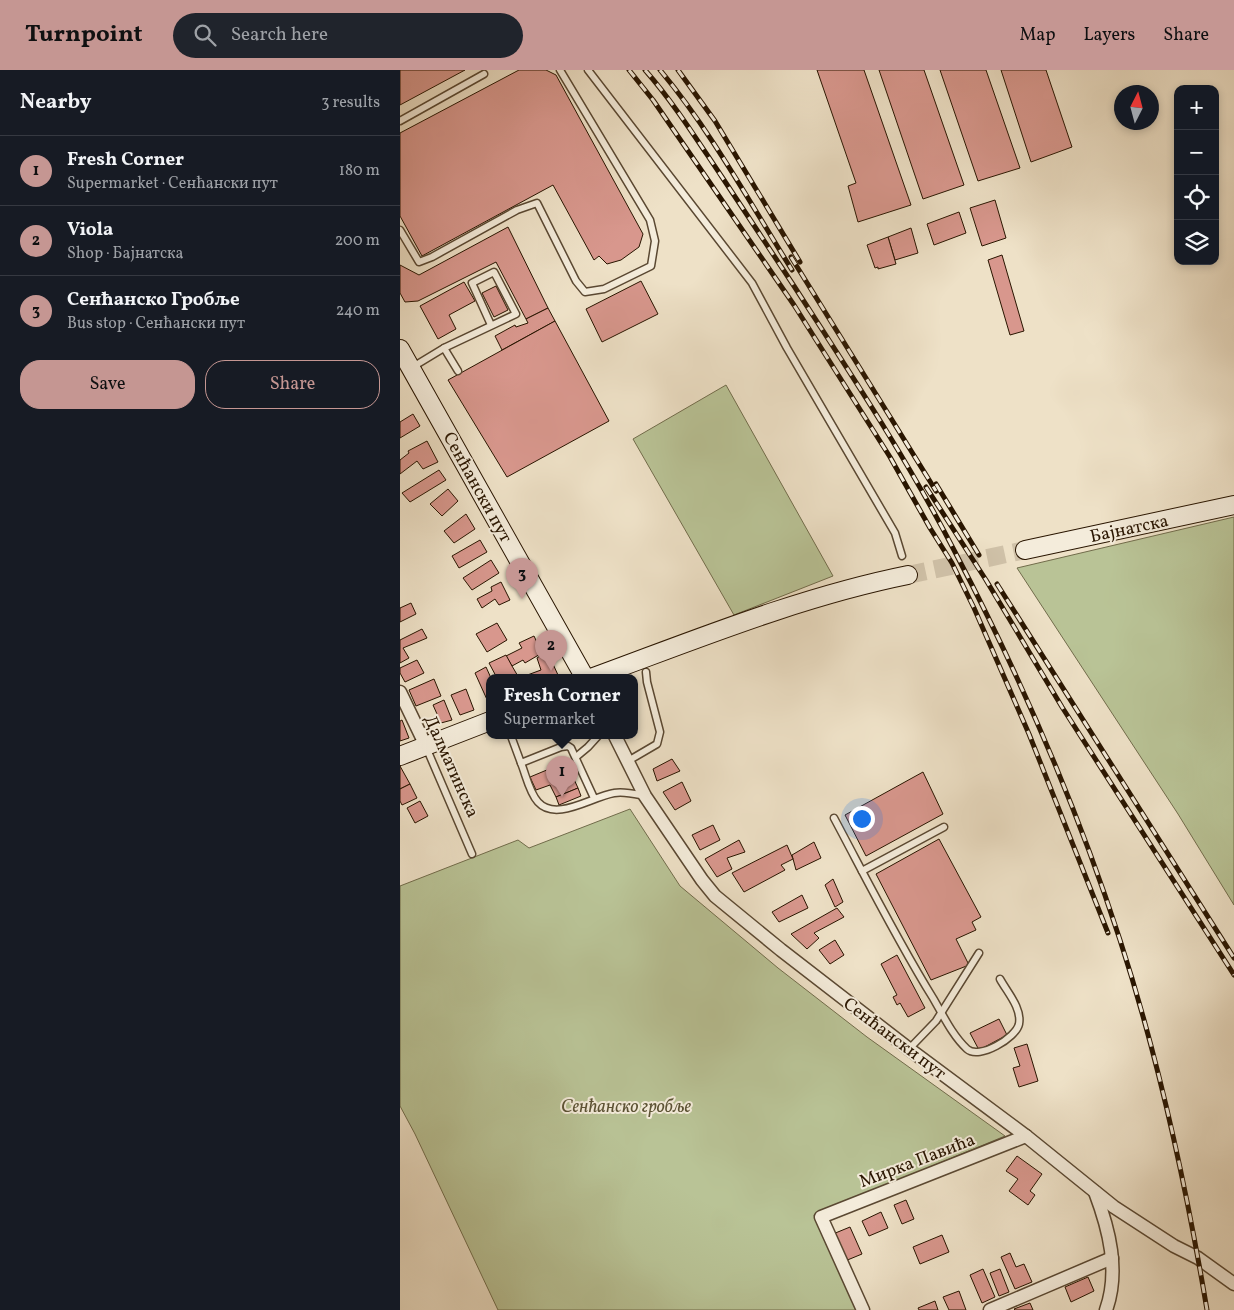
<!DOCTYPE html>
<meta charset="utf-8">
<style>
:root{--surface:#171b24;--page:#20242c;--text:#f1f3f6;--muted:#9ea1a6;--line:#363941;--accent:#c59692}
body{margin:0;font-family:Vollkorn,serif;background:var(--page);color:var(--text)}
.controls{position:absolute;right:15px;top:15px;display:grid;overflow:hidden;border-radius:10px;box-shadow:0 2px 8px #0003}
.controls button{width:45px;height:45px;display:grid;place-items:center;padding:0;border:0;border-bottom:1px solid var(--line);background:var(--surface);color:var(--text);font:25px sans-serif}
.compass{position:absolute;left:714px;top:15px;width:45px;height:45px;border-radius:50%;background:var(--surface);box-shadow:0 2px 8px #0003;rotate:6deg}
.you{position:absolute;left:461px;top:748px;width:18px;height:18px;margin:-12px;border:4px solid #fff;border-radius:50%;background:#1a73e8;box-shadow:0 0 0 8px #1a73e833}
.badge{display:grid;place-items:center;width:32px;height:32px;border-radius:50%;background:var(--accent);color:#111;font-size:16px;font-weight:700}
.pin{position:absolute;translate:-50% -41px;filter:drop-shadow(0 1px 2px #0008)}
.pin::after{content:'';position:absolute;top:26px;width:18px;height:15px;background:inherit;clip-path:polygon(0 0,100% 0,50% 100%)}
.popup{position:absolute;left:86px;top:604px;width:152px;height:65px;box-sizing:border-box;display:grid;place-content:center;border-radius:10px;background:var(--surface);filter:drop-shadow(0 1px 4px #0005);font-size:16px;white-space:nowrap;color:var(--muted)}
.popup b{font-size:19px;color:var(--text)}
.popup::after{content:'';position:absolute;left:50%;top:100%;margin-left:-10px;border:10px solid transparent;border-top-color:var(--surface)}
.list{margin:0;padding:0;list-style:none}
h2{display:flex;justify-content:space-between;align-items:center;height:65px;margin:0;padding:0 20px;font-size:21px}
h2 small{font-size:16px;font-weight:400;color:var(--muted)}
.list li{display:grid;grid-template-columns:32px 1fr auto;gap:15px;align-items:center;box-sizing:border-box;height:70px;padding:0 20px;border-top:1px solid var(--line)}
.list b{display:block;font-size:19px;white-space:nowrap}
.list p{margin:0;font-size:16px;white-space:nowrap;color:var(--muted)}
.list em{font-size:16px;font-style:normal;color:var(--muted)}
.actions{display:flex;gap:10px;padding:15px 20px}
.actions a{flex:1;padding:11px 0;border:1px solid var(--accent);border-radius:20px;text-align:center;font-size:18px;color:var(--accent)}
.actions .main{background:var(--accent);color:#111}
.icon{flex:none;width:28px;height:28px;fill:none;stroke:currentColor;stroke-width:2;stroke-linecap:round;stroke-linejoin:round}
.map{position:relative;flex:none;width:834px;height:1240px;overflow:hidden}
header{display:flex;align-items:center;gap:30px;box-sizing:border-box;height:70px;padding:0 25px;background:var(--accent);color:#111}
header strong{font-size:24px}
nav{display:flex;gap:28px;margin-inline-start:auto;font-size:18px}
.search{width:350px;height:45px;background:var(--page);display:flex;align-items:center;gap:12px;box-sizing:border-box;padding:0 18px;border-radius:28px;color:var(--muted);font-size:19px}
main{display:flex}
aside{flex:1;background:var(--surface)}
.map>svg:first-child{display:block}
.green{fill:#b9c396;stroke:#716c4b}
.building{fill:#d8978d;stroke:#291500}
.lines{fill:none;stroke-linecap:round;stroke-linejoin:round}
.secondary-tunnel{stroke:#d0c2a9;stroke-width:18;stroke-dasharray:18 9;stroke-linecap:butt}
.service-casing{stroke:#5a4832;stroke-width:9}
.minor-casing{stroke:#5a4832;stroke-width:15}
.secondary-casing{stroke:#291500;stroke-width:20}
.service{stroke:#f4ecdb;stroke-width:6}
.minor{stroke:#f4ecdb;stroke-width:12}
.secondary{stroke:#f4ecdb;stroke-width:18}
.rail-casing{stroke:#291500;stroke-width:5}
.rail{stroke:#f4ecdb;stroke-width:3;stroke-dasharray:9;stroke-linecap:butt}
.labels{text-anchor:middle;stroke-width:4;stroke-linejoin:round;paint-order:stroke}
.street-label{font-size:18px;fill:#291500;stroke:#f4ecdb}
.park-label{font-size:18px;font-style:italic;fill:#5b5234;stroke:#f4ecdb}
</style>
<header>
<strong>Turnpoint</strong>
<div class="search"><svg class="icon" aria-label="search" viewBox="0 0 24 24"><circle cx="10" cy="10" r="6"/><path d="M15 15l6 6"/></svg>Search here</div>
<nav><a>Map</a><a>Layers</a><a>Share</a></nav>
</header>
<main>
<aside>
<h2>Nearby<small>3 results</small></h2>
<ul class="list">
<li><span class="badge">1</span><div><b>Fresh Corner</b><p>Supermarket · Сенћански пут</p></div><em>180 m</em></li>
<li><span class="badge">2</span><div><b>Viola</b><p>Shop · Бајнатска</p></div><em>200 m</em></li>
<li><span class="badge">3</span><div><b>Сенћанско Гробље</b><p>Bus stop · Сенћански пут</p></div><em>240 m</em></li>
</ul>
<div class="actions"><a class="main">Save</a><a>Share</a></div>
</aside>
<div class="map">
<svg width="834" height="1240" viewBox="0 0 834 1240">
<rect width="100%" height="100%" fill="#eee1c7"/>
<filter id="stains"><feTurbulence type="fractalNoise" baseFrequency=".004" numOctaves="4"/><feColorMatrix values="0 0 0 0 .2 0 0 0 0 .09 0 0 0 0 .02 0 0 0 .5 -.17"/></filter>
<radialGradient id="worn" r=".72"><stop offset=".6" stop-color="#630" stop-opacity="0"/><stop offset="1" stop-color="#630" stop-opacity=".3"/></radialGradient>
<!-- green -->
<g class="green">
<polygon points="326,315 433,506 334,545 233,369"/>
<polygon points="834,447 834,835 778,744 617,498"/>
<polygon points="230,739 280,816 378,898 467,967 605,1066 414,1145 456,1240 98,1240 15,1064 0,1036 0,816 118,770 129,778"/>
</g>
<!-- building -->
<g class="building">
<polygon points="0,0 65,0 0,35"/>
<polygon points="119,0 146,0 156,5 243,164 239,177 221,190 207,194 199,186 194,190 153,115 22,186 0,146 0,63"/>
<polygon points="417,0 464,0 511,135 458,152 448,116 456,113"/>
<polygon points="479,0 524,0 564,115 523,129"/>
<polygon points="540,0 586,0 620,98 578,111"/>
<polygon points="601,0 646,0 672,77 631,92"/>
<polygon points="595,130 606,168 582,176 570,138"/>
<polygon points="559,142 566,163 534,175 527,154"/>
<polygon points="108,157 148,238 126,249 96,192 18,231 5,232 0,223 0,195 19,205"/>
<polygon points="511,158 518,183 495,190 488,167"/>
<polygon points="488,167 496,194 478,199 478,197 475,198 467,175"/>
<polygon points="602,185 624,261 610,265 588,190"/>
<polygon points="241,211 258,244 202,272 186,239"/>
<polygon points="64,212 75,231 49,245 56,259 38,269 20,236"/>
<polygon points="96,216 108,240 94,247 82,223"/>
<polygon points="148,238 155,251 102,280 95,266 115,255 116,257 128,253 126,249"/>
<polygon points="155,251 209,351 107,407 48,310"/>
<polygon points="13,344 20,356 0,368 0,352"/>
<polygon points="27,371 38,392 23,399 17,391 0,404 0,390 9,383 8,381"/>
<polygon points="39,400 46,410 10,432 2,423"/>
<polygon points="48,419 58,431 42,446 30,434"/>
<polygon points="66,444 75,459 54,473 44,461"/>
<polygon points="80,470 87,482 59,498 52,486"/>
<polygon points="91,490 99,503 72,520 63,508"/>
<polygon points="101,512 110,530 99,535 95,529 82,538 77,529 92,521 91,517"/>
<polygon points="11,533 16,544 0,552 0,538"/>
<polygon points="97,553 107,570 87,582 76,564"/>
<polygon points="22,559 27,568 3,578 9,588 0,593 0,570"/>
<polygon points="134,566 142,583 125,593 123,590 112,596 106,586 122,578 119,573"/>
<polygon points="147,581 158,605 151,608 122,608 122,607 141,600 137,588"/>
<polygon points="106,585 112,596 119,608 97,608 89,593"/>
<polygon points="17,590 24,603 5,612 0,603 0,598"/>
<polygon points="86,597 91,608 90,608 89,634 75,603"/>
<polygon points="34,609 41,626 16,636 9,620"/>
<polygon points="66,619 74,640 60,645 51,625"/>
<polygon points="44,630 52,650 41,653 33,635"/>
<polygon points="2,650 9,668 0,671 0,651"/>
<polygon points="272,689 280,701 257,711 253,699"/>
<polygon points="166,692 178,718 156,727 150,715 136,720 130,707"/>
<polygon points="0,696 10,714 0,719"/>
<polygon points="523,702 543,744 466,786 445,745"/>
<polygon points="282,712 291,731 275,740 263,722"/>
<polygon points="10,714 17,728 2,735 0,731 0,719"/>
<polygon points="178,718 181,726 159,735 156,727"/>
<polygon points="20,731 28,746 15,753 7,738"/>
<polygon points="313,755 320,770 300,780 292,765"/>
<polygon points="539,769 581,847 572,852 576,860 556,869 569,895 531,910 476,804"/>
<polygon points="339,770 345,782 327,788 332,799 317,807 305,789"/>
<polygon points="414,772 421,788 396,800 392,785"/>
<polygon points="387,775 393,789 381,795 385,800 344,822 332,803"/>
<polygon points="433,809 443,832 435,837 425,815"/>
<polygon points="402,825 408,838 379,852 372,842"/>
<polygon points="437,838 444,847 414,863 419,868 407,879 391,864"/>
<polygon points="435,870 444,885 430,894 419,880"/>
<polygon points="497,885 525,938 508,947 500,933 497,935 493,927 497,925 481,894"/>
<polygon points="599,949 607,965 579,980 570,963"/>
<polygon points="627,974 638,1011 619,1017 613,998 620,996 614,978"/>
<polygon points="617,1086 642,1104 630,1121 635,1125 628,1135 609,1121 618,1109 606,1101"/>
<polygon points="506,1130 514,1149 502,1154 494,1135"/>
<polygon points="481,1142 488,1158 469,1166 462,1151"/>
<polygon points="450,1157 462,1184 445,1191 433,1164"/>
<polygon points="542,1165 549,1182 520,1194 513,1177"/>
<polygon points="610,1183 616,1197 624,1194 632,1212 615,1219 601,1187"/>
<polygon points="583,1199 595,1227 582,1233 570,1205"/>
<polygon points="600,1199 609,1222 599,1226 590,1203"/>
<polygon points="688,1207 694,1221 671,1232 665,1217"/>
<polygon points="559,1221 566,1240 549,1240 543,1227"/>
<polygon points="535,1231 538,1240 519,1240 518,1238"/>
<polygon points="630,1233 633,1240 615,1240 614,1239"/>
</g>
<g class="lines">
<!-- secondary-tunnel -->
<polyline class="secondary-tunnel" points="508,505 625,480"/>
<defs>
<g id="service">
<polyline points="188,0 352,213 387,278 495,463 502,486"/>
<polyline points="0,51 84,4"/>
<polyline points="0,160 19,192 32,187 117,140 137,133 176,211 185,222 204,219 251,196 255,171 250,150 160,0"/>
<polyline points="44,278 58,301"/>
<polyline points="11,298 44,278 116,244 94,202 72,213 91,255"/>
<polyline points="111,666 121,693 161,677 168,676 171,678 194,728"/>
<polyline points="26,677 72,784"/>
<polyline points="176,687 188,677 198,666"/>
<polyline points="228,691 257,674 260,662 247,612 246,602"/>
<path d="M121,693c5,12 8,29 17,39 18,20 53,-5 76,-9 10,-2 21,1 31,3"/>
<path d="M434,748c32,60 63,122 99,180 10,17 19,37 34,51 12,11 49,-11 52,-25 3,-16 -12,-32 -19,-45"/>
<polyline points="462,801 544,757"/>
<polyline points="509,979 536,951 579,883"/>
</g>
<g id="minor">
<polyline points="0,622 26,676"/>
<polyline points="215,666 245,726 302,810 315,826 381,880 509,979 626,1066 714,1137 774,1176 798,1188 834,1214"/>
<path d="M695,1122c14,37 25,79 11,118"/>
<polyline points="463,1240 421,1147 626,1066"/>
<polyline points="590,1240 712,1188"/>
</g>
<g id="secondary">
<polyline points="0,279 185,608"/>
<polyline points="625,480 834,435"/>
<path d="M191,608c104,-38 208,-81 317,-103"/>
<polyline points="0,686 90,651"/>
</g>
</defs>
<!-- service casing -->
<use href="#service" class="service-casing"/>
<!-- minor casing -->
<use href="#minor" class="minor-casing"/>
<!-- secondary casing -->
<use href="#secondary" class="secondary-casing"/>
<!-- service -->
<use href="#service" class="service"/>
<!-- minor -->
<use href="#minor" class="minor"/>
<!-- secondary -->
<use href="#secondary" class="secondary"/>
<defs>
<g id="rail">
<polyline points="229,0 253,30 394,235 490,387 530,458 552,493 574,538 629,664 708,863"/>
<path d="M245,0c29,33 52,70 77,107 24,36 48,73 72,109 56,87 114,174 161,266 65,124 122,255 165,388 39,120 66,245 87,370"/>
<path d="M260,0c51,61 90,133 132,200"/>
<polyline points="278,0 315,51 400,192"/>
<polyline points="391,187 536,421"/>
<polyline points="536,414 579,485"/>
<polyline points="526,417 586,510 662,637 834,905"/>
<polyline points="597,514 834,888"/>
</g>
</defs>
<!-- rail casing -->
<use href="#rail" class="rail-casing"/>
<!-- rail -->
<use href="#rail" class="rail"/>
</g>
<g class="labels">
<!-- street labels -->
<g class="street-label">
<text transform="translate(78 417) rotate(61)" y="6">Сенћански пут</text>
<text transform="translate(729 458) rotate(-12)" y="6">Бајнатска</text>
<text transform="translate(52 696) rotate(66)" y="6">Далматинска</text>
<text transform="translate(495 968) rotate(37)" y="6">Сенћански пут</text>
<text transform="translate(517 1090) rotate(-21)" y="6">Мирка Павића</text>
</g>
<!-- park labels -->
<g class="park-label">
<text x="226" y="1042">Сенћанско гробље</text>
</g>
</g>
<rect width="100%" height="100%" filter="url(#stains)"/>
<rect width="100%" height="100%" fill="url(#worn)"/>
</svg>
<div class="controls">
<button>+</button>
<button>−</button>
<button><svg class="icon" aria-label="locate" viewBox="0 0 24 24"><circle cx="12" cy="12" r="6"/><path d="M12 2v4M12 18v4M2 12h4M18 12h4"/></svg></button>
<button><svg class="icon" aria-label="layers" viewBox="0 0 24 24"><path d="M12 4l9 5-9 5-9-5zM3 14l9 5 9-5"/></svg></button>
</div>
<svg class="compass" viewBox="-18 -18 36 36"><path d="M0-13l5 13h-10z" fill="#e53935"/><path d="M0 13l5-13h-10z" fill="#9ea1a6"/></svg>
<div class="you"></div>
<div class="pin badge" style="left:162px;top:727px">1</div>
<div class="popup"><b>Fresh Corner</b>Supermarket</div>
<div class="pin badge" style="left:151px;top:601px">2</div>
<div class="pin badge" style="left:122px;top:529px">3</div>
</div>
</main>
